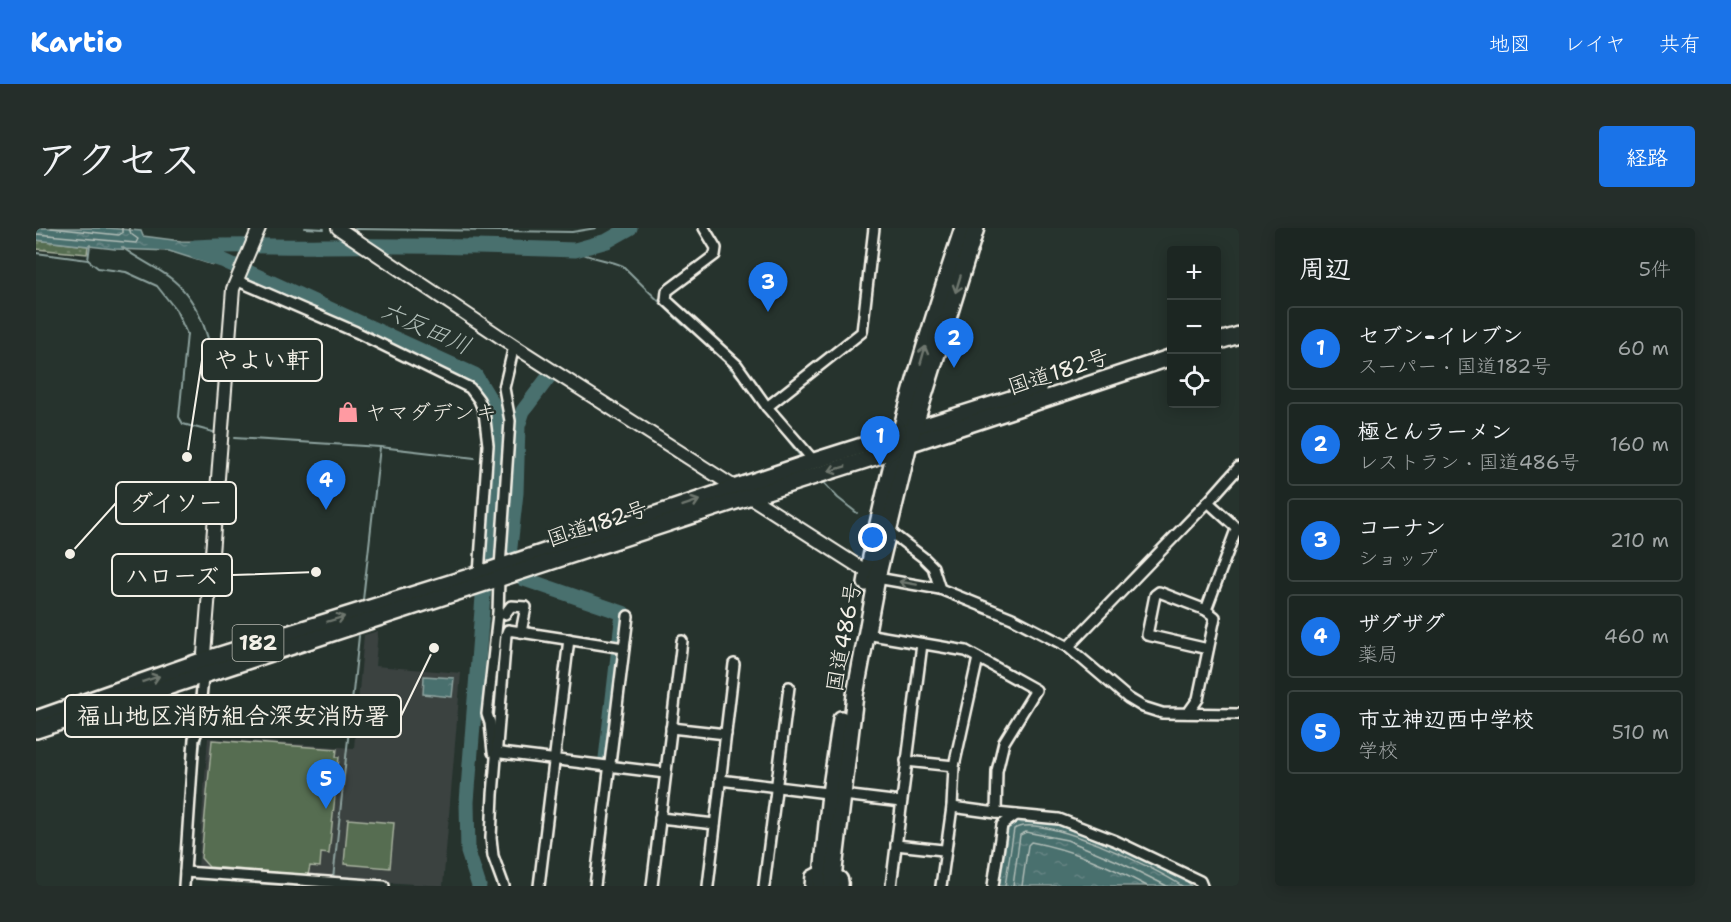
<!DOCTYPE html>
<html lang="ja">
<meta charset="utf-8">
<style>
:root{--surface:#1c2622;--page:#252e2a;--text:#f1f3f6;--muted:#a0a5a5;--line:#3a4340;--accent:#1a73e8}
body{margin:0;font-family:"Shantell Sans","Klee One",sans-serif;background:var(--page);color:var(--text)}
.controls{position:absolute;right:18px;top:18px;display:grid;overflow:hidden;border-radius:6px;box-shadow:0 3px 15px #0003}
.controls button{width:54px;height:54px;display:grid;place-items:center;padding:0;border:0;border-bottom:2px solid var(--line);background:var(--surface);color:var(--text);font:30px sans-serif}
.you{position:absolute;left:837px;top:310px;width:21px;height:21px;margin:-15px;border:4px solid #fff;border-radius:50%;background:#1a73e8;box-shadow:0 0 0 9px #1a73e833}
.badge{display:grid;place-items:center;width:39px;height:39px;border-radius:50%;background:var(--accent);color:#fff;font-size:20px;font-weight:700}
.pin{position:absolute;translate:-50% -50px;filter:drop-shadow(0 2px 3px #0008)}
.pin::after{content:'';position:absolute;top:32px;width:21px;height:18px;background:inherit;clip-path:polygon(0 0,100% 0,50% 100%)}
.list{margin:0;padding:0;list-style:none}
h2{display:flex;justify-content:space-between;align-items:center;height:78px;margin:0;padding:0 24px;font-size:26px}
h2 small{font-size:20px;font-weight:400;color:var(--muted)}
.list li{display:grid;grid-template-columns:39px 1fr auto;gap:18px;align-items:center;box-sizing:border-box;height:84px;margin:0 12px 12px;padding:0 12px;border:2px solid var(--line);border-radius:6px}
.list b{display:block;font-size:22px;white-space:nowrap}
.list p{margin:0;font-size:20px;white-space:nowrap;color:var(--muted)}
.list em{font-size:20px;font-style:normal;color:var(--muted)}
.icon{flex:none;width:33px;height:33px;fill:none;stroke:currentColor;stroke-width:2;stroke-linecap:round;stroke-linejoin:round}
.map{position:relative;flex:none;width:1203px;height:658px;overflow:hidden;border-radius:6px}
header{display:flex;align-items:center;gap:36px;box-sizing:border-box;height:84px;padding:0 30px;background:var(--accent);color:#fff}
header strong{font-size:28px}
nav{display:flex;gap:33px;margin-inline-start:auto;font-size:21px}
.intro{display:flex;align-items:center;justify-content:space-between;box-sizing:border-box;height:144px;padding:0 36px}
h1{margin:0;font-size:42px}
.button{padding:15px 27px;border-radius:6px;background:var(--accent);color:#fff;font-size:21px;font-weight:700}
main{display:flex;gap:36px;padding:0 36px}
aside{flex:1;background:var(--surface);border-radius:6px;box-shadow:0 3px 15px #0003}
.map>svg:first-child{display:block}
.built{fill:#3b4241}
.grass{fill:url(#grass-dots);stroke:#a5af9c;stroke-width:1.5}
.garden{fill:#566d51;stroke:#a5af9c;stroke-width:1.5}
.water{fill:url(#water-ripples);stroke:#8ea39f;stroke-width:1.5}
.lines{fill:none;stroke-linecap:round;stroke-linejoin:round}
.shore{stroke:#b0bdb7;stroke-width:1.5}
.stream{stroke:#8ea39f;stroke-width:2}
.river{stroke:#4a6f6e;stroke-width:15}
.minor-casing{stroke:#f4f1e8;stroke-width:14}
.tertiary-casing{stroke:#f4f1e8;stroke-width:16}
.trunk-casing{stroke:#f4f1e8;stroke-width:20}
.minor{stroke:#26332d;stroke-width:9}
.tertiary{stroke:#26332d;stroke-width:12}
.trunk{stroke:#26332d;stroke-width:15}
.oneway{stroke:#6e766e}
.labels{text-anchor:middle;stroke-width:4.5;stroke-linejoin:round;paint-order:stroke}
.shield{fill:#26332d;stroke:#b6b8b0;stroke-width:1.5}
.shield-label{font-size:21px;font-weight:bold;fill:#f4f1e8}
.street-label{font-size:22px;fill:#f4f1e8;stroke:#26332d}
.poi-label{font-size:22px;fill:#f4f1e8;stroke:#26332d;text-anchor:start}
.water-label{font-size:24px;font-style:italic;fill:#b0bdb7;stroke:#26332d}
.leader{fill:none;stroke:#f4f1e8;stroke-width:2}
.callout-dot{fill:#f4f1e8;stroke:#26332d;stroke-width:2}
.callout{fill:#26332d;stroke:#f4f1e8;stroke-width:2}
.callout-label{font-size:24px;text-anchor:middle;font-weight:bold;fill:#f4f1e8}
</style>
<header>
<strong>Kartio</strong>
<nav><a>地図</a><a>レイヤ</a><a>共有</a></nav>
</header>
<div class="intro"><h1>アクセス</h1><a class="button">経路</a></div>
<main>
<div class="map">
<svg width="1203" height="658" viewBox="0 0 1203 658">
<defs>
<pattern id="grass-dots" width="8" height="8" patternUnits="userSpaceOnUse" patternTransform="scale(1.5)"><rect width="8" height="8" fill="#566d51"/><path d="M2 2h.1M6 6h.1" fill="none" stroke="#6f826a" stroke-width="1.8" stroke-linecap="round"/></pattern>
<pattern id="water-ripples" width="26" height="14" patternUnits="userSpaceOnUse" patternTransform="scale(1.5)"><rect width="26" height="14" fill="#4a6f6e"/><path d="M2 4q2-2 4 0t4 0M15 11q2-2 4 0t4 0" fill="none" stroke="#658483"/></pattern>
</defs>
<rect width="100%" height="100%" fill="#26332d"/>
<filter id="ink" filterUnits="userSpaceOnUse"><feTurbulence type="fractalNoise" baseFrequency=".0167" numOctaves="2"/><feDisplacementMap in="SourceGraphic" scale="12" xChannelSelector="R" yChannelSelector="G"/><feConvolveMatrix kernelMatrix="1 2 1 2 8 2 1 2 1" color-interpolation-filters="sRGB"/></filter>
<g filter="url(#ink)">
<!-- built -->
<polygon class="built" points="342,403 339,438 425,445 407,658 162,641 172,510 318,520 328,407"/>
<!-- grass -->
<polygon class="grass" points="0,12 52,18 51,26 0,21"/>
<!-- garden -->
<g class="garden">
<polygon points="176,512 301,521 300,529 303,529 293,626 285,625 284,639 274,638 272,647 173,639 165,630"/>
<polygon points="312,591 358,595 354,640 308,636"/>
</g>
<!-- water -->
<g class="water">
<polygon points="0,0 72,0 105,3 107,8 145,13 179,14 177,37 133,23 79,21 0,12"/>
<polygon points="388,448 418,450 416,469 387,466"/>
<polygon points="990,590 1034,599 1089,621 1150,652 1155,658 963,658 973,595"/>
</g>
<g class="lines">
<!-- shore -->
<g class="shore">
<polyline points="15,0 83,7 86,5 86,0"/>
<polyline points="0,6 100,15 102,11 95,6 93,0"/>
<path d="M969,658l9,-57c27,-17 142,39 168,57"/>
<polyline points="977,658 984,607 990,604 1031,612 1083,634 1131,658"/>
<path d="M986,658l6,-41 3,-3c43,8 78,24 116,44"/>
</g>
<!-- stream -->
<g class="stream">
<polyline points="269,0 288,1"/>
<polyline points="319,1 536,4 560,0"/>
<path d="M86,19c16,13 36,20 51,33 29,24 38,64 44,99"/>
<path d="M539,22c14,9 32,9 48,16l59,58 25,19"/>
<polyline points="0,25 52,32 62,40 90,44 121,58 140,82 151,106 143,189 147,196 177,204"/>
<polyline points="52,32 54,17"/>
<polyline points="681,125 717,166"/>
<polyline points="733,188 764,228"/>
<polyline points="198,210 344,219 327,372"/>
<polyline points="344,219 439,230"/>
<polyline points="476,234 481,234"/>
<polyline points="788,255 802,270 821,285"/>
<polyline points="154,641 161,538 165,511"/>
<polyline points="161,649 217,653"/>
<polyline points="297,651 323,408"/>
<polyline points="153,658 153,654"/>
</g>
<!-- river -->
<g class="river">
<path d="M159,19c43,-3 85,0 128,-1 84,-1 168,1 252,4l32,-9 23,-13"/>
<polyline points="160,24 186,32 439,147 459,180 461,189 431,574 432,624 443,658"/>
<polyline points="514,147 487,183 482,198 480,265 473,328 474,339 488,351 587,385 570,530"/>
</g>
<defs>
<g id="minor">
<polyline points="668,0 680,20 679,27 631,63 630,72 701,137 731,179 778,233"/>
<polyline points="200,52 320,104 434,160 443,172 448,184 452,217 443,346"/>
<polyline points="731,179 826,104 838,0"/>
<polyline points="1172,274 1203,302"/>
<polyline points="853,303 888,330 897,339 904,361"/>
<polyline points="464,339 474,193 468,160 478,118"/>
<polyline points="841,350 904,361 976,390 1032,419 1092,470 1107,479 1126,485 1203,486"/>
<polyline points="463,351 462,386 451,486 454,495 457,524 629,545"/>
<polyline points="1170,382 1123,364 1119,367 1111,407 1172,421"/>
<polyline points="462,386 469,386 475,378 490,379 485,404"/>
<polyline points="830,406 930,423 1000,462 968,514 961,543 960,585 916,579"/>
<polyline points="1032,419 1172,274 1203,239"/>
<polyline points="1152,485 1162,471 1179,389 1170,382 1201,299"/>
<polyline points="635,500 690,506"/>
<polyline points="870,533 918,538"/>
<polyline points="684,552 865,574"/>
<polyline points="960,585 1023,591 1080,613 1164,653 1166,658"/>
<polyline points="624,590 679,596"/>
<polyline points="860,617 907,622"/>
<polyline points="149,644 348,658"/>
<path d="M797,646c8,2 11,3 10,12"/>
<polyline points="148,658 158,511 162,502 167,449"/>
<polyline points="468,658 457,628 455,610 457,567 470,407 472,402 588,420"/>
<polyline points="503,658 533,411"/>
<polyline points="559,658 592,388"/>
<polyline points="616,658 646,413"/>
<polyline points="672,658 698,436"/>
<polyline points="728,658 753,459"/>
<polyline points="774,658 775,648 786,642"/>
<polyline points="855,658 886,416"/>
<polyline points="905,658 916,579 918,538 942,430"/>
<polyline points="957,658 966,597 980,587"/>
</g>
<g id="tertiary">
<polyline points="302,0 478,118 839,349"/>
<polyline points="167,439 197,61 223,0"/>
</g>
<g id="trunk">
<polyline points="1180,114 1203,107"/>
<path d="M830,355c22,-120 58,-239 97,-355"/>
<polyline points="0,491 168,432 443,346 778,233 1003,162"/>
<polyline points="0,502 712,269 839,229 873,216 1136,129"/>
<polyline points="785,658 794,565 805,491"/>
<polyline points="796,658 819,467 841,350 873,216 940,0"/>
</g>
</defs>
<!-- minor casing -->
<use href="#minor" class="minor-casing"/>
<!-- tertiary casing -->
<use href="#tertiary" class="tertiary-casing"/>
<!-- trunk casing -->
<use href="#trunk" class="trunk-casing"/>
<!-- minor -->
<use href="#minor" class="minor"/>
<!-- tertiary -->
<use href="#tertiary" class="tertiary"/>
<!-- trunk -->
<use href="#trunk" class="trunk"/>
</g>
<!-- one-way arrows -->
<defs><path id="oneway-shaft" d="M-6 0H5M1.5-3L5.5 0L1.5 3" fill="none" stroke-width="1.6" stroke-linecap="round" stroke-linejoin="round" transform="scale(1.5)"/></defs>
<g class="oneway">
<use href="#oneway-shaft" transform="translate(922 56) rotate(107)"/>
<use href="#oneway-shaft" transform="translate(887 127) rotate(-74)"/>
<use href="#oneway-shaft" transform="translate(801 241) rotate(163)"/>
<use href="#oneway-shaft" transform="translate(655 275) rotate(-19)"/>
<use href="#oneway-shaft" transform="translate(872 355) rotate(-170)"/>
<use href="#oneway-shaft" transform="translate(300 391) rotate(-17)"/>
<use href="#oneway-shaft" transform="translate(115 451) rotate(-19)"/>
</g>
</g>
<!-- icons -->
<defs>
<symbol id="shop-bare" viewBox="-9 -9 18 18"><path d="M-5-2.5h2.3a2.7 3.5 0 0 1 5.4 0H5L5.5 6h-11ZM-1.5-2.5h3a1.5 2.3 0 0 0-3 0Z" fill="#ff9aa2" stroke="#26332d" stroke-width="2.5" paint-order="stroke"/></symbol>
</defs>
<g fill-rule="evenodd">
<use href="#shop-bare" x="297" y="169" width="30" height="30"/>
</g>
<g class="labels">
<!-- shield labels -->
<rect class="shield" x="196.5" y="397" width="51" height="36" rx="4.5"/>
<g class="shield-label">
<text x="222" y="422">182</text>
</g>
<!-- street labels -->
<g class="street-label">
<text transform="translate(1022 143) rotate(-18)" y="8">国道182号</text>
<text transform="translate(561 295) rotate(-18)" y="8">国道182号</text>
<text transform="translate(807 409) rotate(-80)" y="8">国道486号</text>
</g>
<!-- poi labels -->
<g class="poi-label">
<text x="329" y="192">ヤマダデンキ</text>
</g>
<!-- water labels -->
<g class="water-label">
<text transform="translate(390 100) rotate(24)" y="8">六反田川</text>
</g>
</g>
<!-- callouts -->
<path class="leader" d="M151 229L166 132M34 326L80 275M280 344L196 347M398 420L365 488"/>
<g class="callout-dot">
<circle cx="151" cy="229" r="6"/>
<circle cx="34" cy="326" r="6"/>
<circle cx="280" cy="344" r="6"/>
<circle cx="398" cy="420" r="6"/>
</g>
<g class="callout">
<rect x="166" y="111" width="120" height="42" rx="6"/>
<rect x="80" y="254" width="120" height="42" rx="6"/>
<rect x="76" y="326" width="120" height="42" rx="6"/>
<rect x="29" y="467" width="336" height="42" rx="6"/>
</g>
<g class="callout-label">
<text x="226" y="140">やよい軒</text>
<text x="140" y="283">ダイソー</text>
<text x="136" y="356">ハローズ</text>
<text x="197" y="496">福山地区消防組合深安消防署</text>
</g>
</svg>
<div class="controls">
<button>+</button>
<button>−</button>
<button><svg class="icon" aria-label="locate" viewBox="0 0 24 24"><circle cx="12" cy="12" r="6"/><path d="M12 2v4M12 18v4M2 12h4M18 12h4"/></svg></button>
</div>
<div class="you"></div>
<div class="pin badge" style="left:844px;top:238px">1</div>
<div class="pin badge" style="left:918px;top:140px">2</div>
<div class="pin badge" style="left:732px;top:84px">3</div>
<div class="pin badge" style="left:290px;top:282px">4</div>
<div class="pin badge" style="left:290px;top:581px">5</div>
</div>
<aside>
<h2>周辺<small>5件</small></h2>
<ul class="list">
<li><span class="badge">1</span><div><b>セブン-イレブン</b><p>スーパー · 国道182号</p></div><em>60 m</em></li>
<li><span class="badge">2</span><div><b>極とんラーメン</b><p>レストラン · 国道486号</p></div><em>160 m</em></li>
<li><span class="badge">3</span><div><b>コーナン</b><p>ショップ</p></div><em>210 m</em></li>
<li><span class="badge">4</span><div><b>ザグザグ</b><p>薬局</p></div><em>460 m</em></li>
<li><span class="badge">5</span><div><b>市立神辺西中学校</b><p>学校</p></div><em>510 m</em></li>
</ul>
</aside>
</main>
